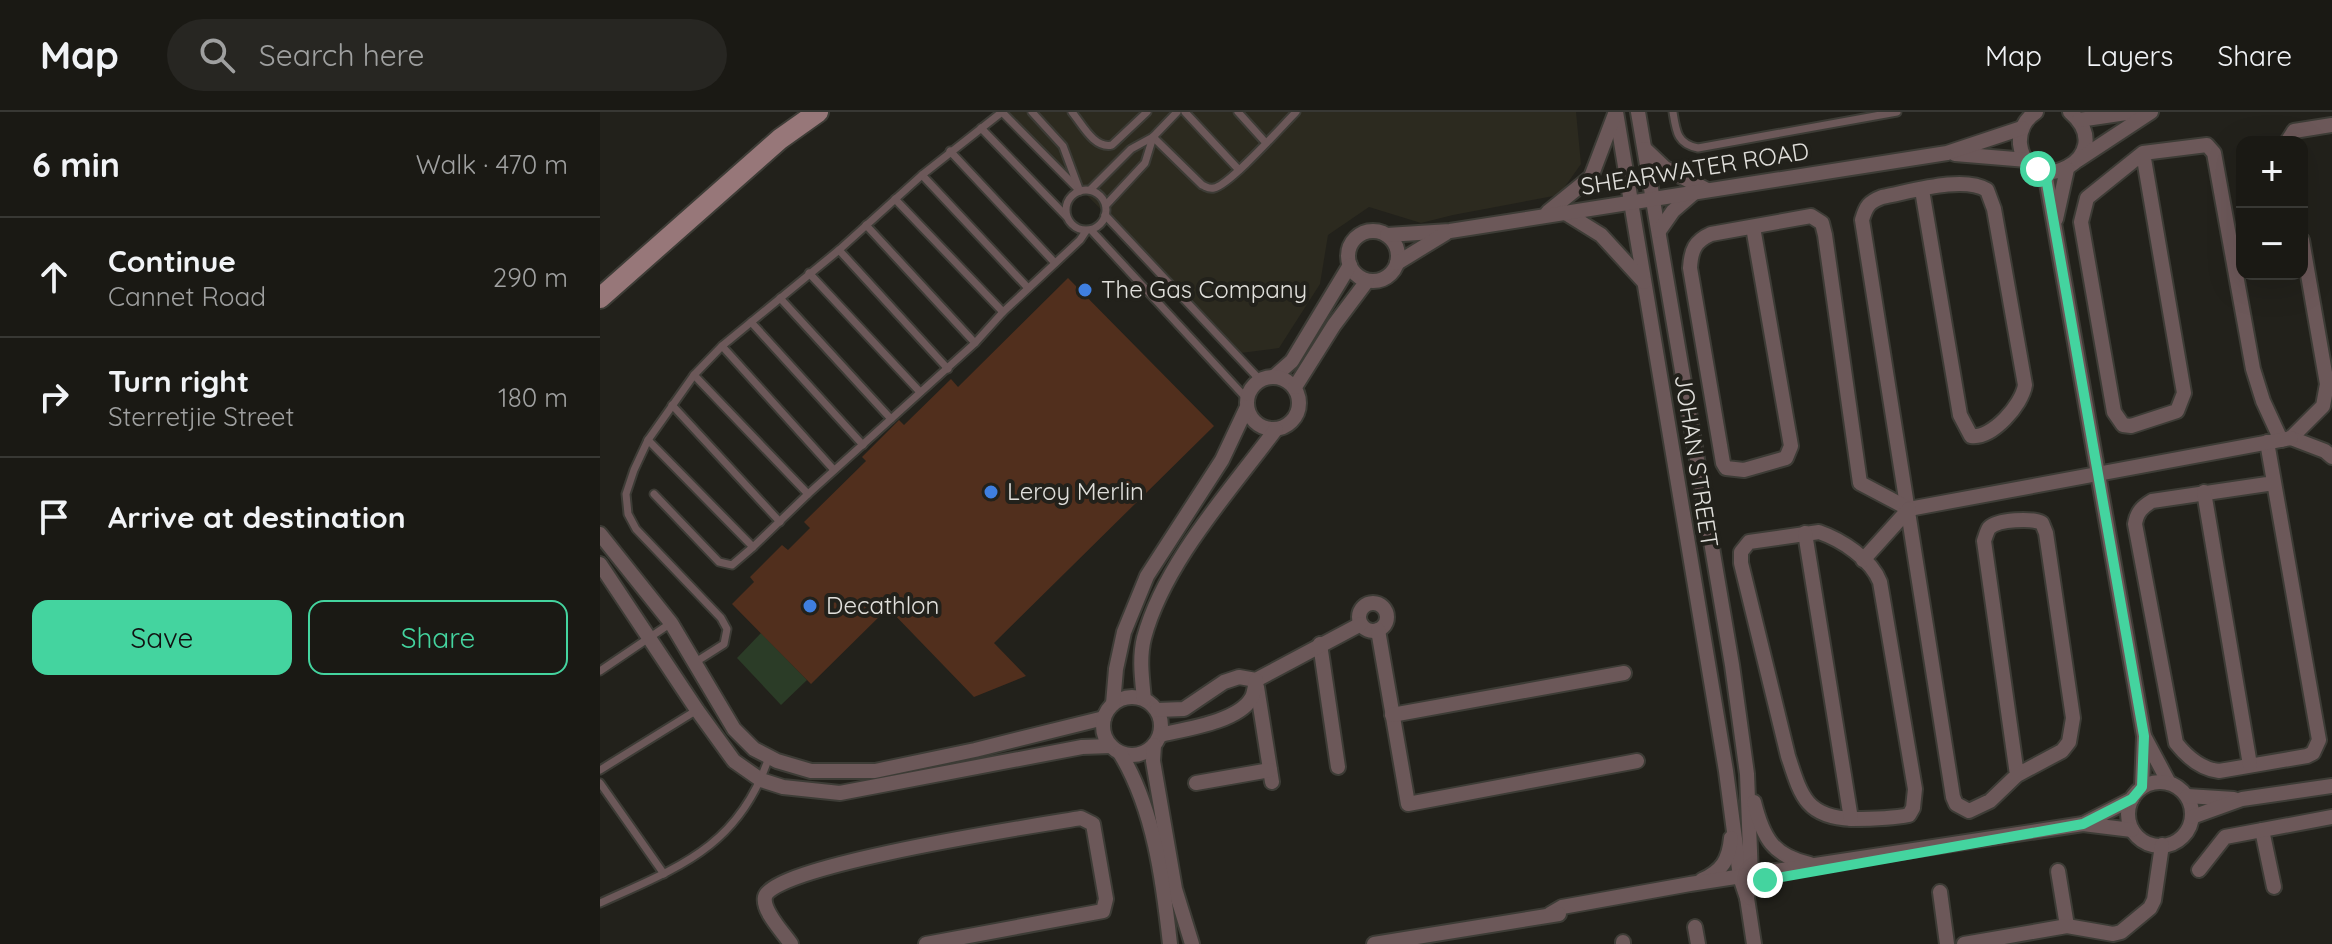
<!DOCTYPE html>
<meta charset="utf-8">
<style>
:root{--surface:#1a1914;--page:#272622;--text:#f1f3f6;--muted:#9fa0a0;--line:#383834;--accent:#44d49f}
body{margin:0;font-family:Quicksand,sans-serif;background:var(--page);color:var(--text)}
.controls{position:absolute;right:24px;top:24px;display:grid;overflow:hidden;border-radius:16px;box-shadow:0 8px 32px #0002}
.controls button{width:72px;height:72px;display:grid;place-items:center;padding:0;border:0;border-bottom:2px solid var(--line);background:var(--surface);color:var(--text);font:40px sans-serif}
.stop{position:absolute;width:24px;height:24px;margin:-18px;border:6px solid #44d49f;border-radius:50%;background:#fff}
.stop.end{background:#44d49f;border-color:#fff;box-shadow:0 2px 8px #0008}
.list{margin:0;padding:0;list-style:none}
h2{display:flex;justify-content:space-between;align-items:center;height:104px;margin:0;padding:0 32px;font-size:34px}
h2 small{font-size:26px;font-weight:400;color:var(--muted)}
.list li{display:grid;grid-template-columns:52px 1fr auto;gap:24px;align-items:center;box-sizing:border-box;height:120px;padding:0 32px;border-top:2px solid var(--line)}
.list b{display:block;font-size:30px;white-space:nowrap}
.list p{margin:0;font-size:26px;white-space:nowrap;color:var(--muted)}
.list em{font-size:26px;font-style:normal;color:var(--muted)}
.actions{display:flex;gap:16px;padding:24px 32px}
.actions a{flex:1;padding:18px 0;border:2px solid var(--accent);border-radius:16px;text-align:center;font-size:28px;color:var(--accent)}
.actions .main{background:var(--accent);color:#111}
.icon{flex:none;width:44px;height:44px;fill:none;stroke:currentColor;stroke-width:2;stroke-linecap:round;stroke-linejoin:round}
.map{position:relative;flex:none;width:1732px;height:832px;overflow:hidden}
header{display:flex;align-items:center;gap:48px;box-sizing:border-box;height:112px;padding:0 40px;background:var(--surface);border-bottom:2px solid var(--line)}
header strong{font-size:38px}
nav{display:flex;gap:44px;margin-inline-start:auto;font-size:28px}
.search{width:560px;height:72px;background:var(--page);display:flex;align-items:center;gap:20px;box-sizing:border-box;padding:0 28px;border-radius:44px;color:var(--muted);font-size:30px}
main{display:flex}
aside{flex:1;background:var(--surface)}
.map>svg:first-child{display:block}
.built{fill:#2c2a1f}
.green{fill:#2b3c27}
.building{fill:#512f1d}
.lines{fill:none;stroke-linecap:round;stroke-linejoin:round}
.lane-casing{stroke:#3d3c36;stroke-width:11}
.street-casing{stroke:#3d3c36;stroke-width:18}
.secondary-casing{stroke:#3d3c36;stroke-width:24}
.lane{stroke:#6c5859;stroke-width:7}
.street{stroke:#6c5859;stroke-width:14}
.secondary{stroke:#977779;stroke-width:20}
.route{stroke:#44d49f;stroke-width:10}
.shop-dot{fill:#3f7fe0;stroke:#22211b;stroke-width:3}
.labels{text-anchor:middle;stroke-width:8;stroke-linejoin:round;paint-order:stroke}
.street-label{font-size:24px;fill:#e0dfdb;stroke:#22211b}
.poi-label{font-size:24px;fill:#e0dfdb;stroke:#22211b;text-anchor:start}
</style>
<header>
<strong>Map</strong>
<div class="search"><svg class="icon" aria-label="search" viewBox="0 0 24 24"><circle cx="10" cy="10" r="6"/><path d="M15 15l6 6"/></svg>Search here</div>
<nav><a>Map</a><a>Layers</a><a>Share</a></nav>
</header>
<main>
<aside>
<h2>6 min<small>Walk · 470 m</small></h2>
<ul class="list">
<li><svg class="icon" aria-label="ahead" viewBox="0 0 24 24"><path d="M12 20V5M6 11l6-6 6 6"/></svg><div><b>Continue</b><p>Cannet Road</p></div><em>290 m</em></li>
<li><svg class="icon" aria-label="right" viewBox="0 0 24 24"><path d="M7 20v-9h11M14 6l5 5-5 5"/></svg><div><b>Turn right</b><p>Sterretjie Street</p></div><em>180 m</em></li>
<li><svg class="icon" aria-label="arrive" viewBox="0 0 24 24"><path d="M6 21V4h12l-3 4 3 4H6"/></svg><div><b>Arrive at destination</b></div></li>
</ul>
<div class="actions"><a class="main">Save</a><a>Share</a></div>
</aside>
<div class="map">
<svg width="1732" height="832" viewBox="0 0 1732 832">
<rect width="100%" height="100%" fill="#22211b"/>
<!-- built -->
<polygon class="built" points="406,0 976,0 981,52 959,83 853,103 821,111 769,95 728,123 720,172 679,236 641,241"/>
<!-- green -->
<polygon class="green" points="161,521 207,568 181,593 137,546"/>
<!-- building -->
<polygon class="building" points="468,166 614,314 394,531 426,564 374,585 288,496 211,572 132,492 154,470 150,465 182,433 188,438 210,416 204,410 266,349 262,345 299,308 304,313 351,267 358,275"/>
<g class="lines">
<defs>
<g id="lane">
<polyline points="402,0 480,79"/>
<polyline points="432,0 463,34 479,77"/>
<path d="M472,0c10,12 22,37 40,33l35,-33"/>
<polyline points="585,0 639,58"/>
<polyline points="638,0 666,31"/>
<path d="M1073,0c3,19 4,32 25,36l199,-36"/>
<polyline points="381,16 466,104"/>
<path d="M553,25l49,48c5,2 6,4 12,3 16,-3 68,-62 82,-76"/>
<polyline points="350,39 455,151"/>
<polyline points="322,63 428,176"/>
<polyline points="490,78 531,37 553,25 577,0"/>
<circle cx="486" cy="98" r="20"/>
<polyline points="295,87 403,200"/>
<polyline points="506,93 545,51 553,25"/>
<polyline points="505,103 660,268"/>
<polyline points="266,113 375,231"/>
<polyline points="491,118 647,287"/>
<polyline points="239,138 348,257"/>
<polyline points="209,161 320,280"/>
<polyline points="180,186 291,307"/>
<polyline points="151,210 263,333"/>
<polyline points="122,234 234,358"/>
<polyline points="94,263 208,382"/>
<polyline points="72,293 180,410"/>
<polyline points="48,328 153,435 208,382 375,231 403,200 480,128 486,119"/>
<polyline points="54,382 119,450 132,453 153,435"/>
<polyline points="94,551 124,532 127,517 121,506 36,417 28,402 26,382 34,358 48,328 94,263 122,234 239,138 322,63 402,0"/>
<polyline points="0,559 71,511"/>
<polyline points="0,658 97,598"/>
<polyline points="0,671 64,762"/>
<path d="M0,791c79,-36 139,-56 169,-146"/>
</g>
<g id="street">
<polyline points="1016,0 1126,659 1140,765 1147,786 1154,832"/>
<polyline points="1038,0 1132,553 1147,662 1151,764 1147,786"/>
<path d="M1436,0c-11,7 -17,19 -16,32 8,59 102,13 50,-32"/>
<polyline points="1479,8 1533,0"/>
<polyline points="1687,30 1694,19 1732,13"/>
<polyline points="1045,37 1065,56 1107,78"/>
<polyline points="1543,41 1584,281 1577,299 1531,314 1523,313 1514,300 1481,110 1487,86 1543,41 1607,33 1614,41 1653,257 1663,289 1681,328"/>
<polyline points="1355,42 1427,48"/>
<polyline points="1478,48 1551,0"/>
<polyline points="1445,60 1544,624 1542,675"/>
<path d="M1322,78l38,225 11,21c21,3 51,-31 54,-51l-31,-176 -7,-19c-24,-15 -77,2 -105,7 -13,5 -16,9 -20,23l91,577 3,7 13,7 21,-10 27,-26 45,-24 7,-9 4,-24 -27,-185 -4,-10c-10,-5 -44,-4 -53,5 -2,3 -4,10 -5,13l33,234"/>
<polyline points="948,100 991,65 1015,2"/>
<polyline points="964,100 1001,123 1044,170"/>
<polyline points="1456,107 1467,57"/>
<path d="M1153,115l38,219 -5,12 -42,12 -18,-2 -3,-5 -33,-195c1,-18 5,-27 21,-34l100,-18 11,7 3,12 35,248 49,26"/>
<polyline points="1059,119 1073,99 1095,80"/>
<circle cx="773" cy="144" r="25"/>
<polyline points="787,123 850,119 1347,41 1422,16"/>
<polyline points="797,151 846,121"/>
<polyline points="675,264 692,249 750,153"/>
<circle cx="673" cy="291" r="26"/>
<polyline points="695,275 734,213 767,169"/>
<polyline points="1691,326 1723,294 1727,272 1702,128"/>
<polyline points="1691,326 1725,339 1732,345"/>
<path d="M1667,330c18,99 34,199 52,298l-6,13 -6,3 -88,15c-18,-2 -32,-14 -43,-28l-41,-219c2,-12 7,-17 17,-23l122,-18"/>
<polyline points="1604,380 1650,653"/>
<polyline points="1309,397 1691,326"/>
<path d="M1219,420c23,8 52,27 61,50l35,207 -2,19 -4,7c-19,4 -38,4 -57,4 -46,-2 -51,-23 -64,-63l-47,-193v-11l8,-10z"/>
<polyline points="1205,421 1251,707"/>
<polyline points="0,422 71,511 134,617 154,637 177,649 211,659 275,659 375,638 504,606"/>
<polyline points="1263,448 1309,397"/>
<polyline points="0,452 97,598 134,649 161,668 183,675 240,681 482,635 511,634"/>
<circle cx="773" cy="505" r="14"/>
<polyline points="778,518 808,692 1037,649"/>
<polyline points="720,532 738,655"/>
<polyline points="657,575 672,670"/>
<circle cx="532" cy="614" r="29"/>
<path d="M544,587c-2,-20 -5,-41 0,-61 20,-75 86,-147 132,-209"/>
<polyline points="513,592 516,557 524,520 547,464 622,348 647,295"/>
<polyline points="557,598 584,597 624,570 639,565 656,568 761,512"/>
<polyline points="792,603 1024,561"/>
<path d="M560,623c25,-6 77,-13 91,-36 3,-4 4,-14 5,-19"/>
<polyline points="1544,624 1569,671"/>
<polyline points="554,633 553,649 575,777 592,832"/>
<path d="M520,641c34,56 43,127 50,191"/>
<circle cx="1560" cy="702" r="32"/>
<polyline points="596,671 670,658"/>
<polyline points="1587,684 1634,687"/>
<path d="M1154,690c9,36 19,54 56,62"/>
<polyline points="1592,705 1642,687 1732,674"/>
<polyline points="1483,712 1532,687"/>
<polyline points="1662,718 1674,775"/>
<polyline points="1599,758 1625,725 1732,705"/>
<polyline points="1458,759 1467,814"/>
<path d="M1102,768c20,-9 27,-20 29,-42"/>
<polyline points="1340,780 1347,832"/>
<polyline points="950,802 962,795 1090,772 1483,712 1532,718"/>
<polyline points="1095,815 1098,832"/>
<polyline points="1023,830 1023,832"/>
<path d="M191,832c-8,-12 -29,-33 -26,-47 7,-32 275,-72 316,-79l12,6 13,75 -3,12 -177,33"/>
<polyline points="774,832 959,802"/>
<polyline points="1364,832 1467,814 1513,822 1521,820 1550,796 1554,788 1562,733"/>
</g>
<polyline id="secondary" points="0,186 180,27 218,0"/>
</defs>
<!-- lane casing -->
<use href="#lane" class="lane-casing"/>
<!-- street casing -->
<use href="#street" class="street-casing"/>
<!-- secondary casing -->
<use href="#secondary" class="secondary-casing"/>
<!-- lane -->
<use href="#lane" class="lane"/>
<!-- street -->
<use href="#street" class="street"/>
<!-- secondary -->
<use href="#secondary" class="secondary"/>
</g>
<g class="lines">
<!-- route -->
<polyline class="route" points="1165,768 1483,712 1532,687 1542,675 1544,624 1445,60 1438,57"/>
</g>
<!-- markers -->
<g class="shop-dot">
<circle cx="485" cy="178" r="8"/>
<circle cx="391" cy="380" r="8"/>
<circle cx="210" cy="494" r="8"/>
</g>
<g class="labels">
<!-- street labels -->
<g class="street-label">
<text transform="translate(1095 57) rotate(-9)" y="8">SHEARWATER ROAD</text>
<text transform="translate(1096 349) rotate(81)" y="8">JOHAN STREET</text>
</g>
<!-- poi labels -->
<g class="poi-label">
<text x="501" y="186">The Gas Company</text>
<text x="407" y="388">Leroy Merlin</text>
<text x="226" y="502">Decathlon</text>
</g>
</g>
</svg>
<div class="controls">
<button>+</button>
<button>−</button>
</div>
<div class="stop" style="left:1438px;top:57px"></div>
<div class="stop end" style="left:1165px;top:768px"></div>
</div>
</main>
